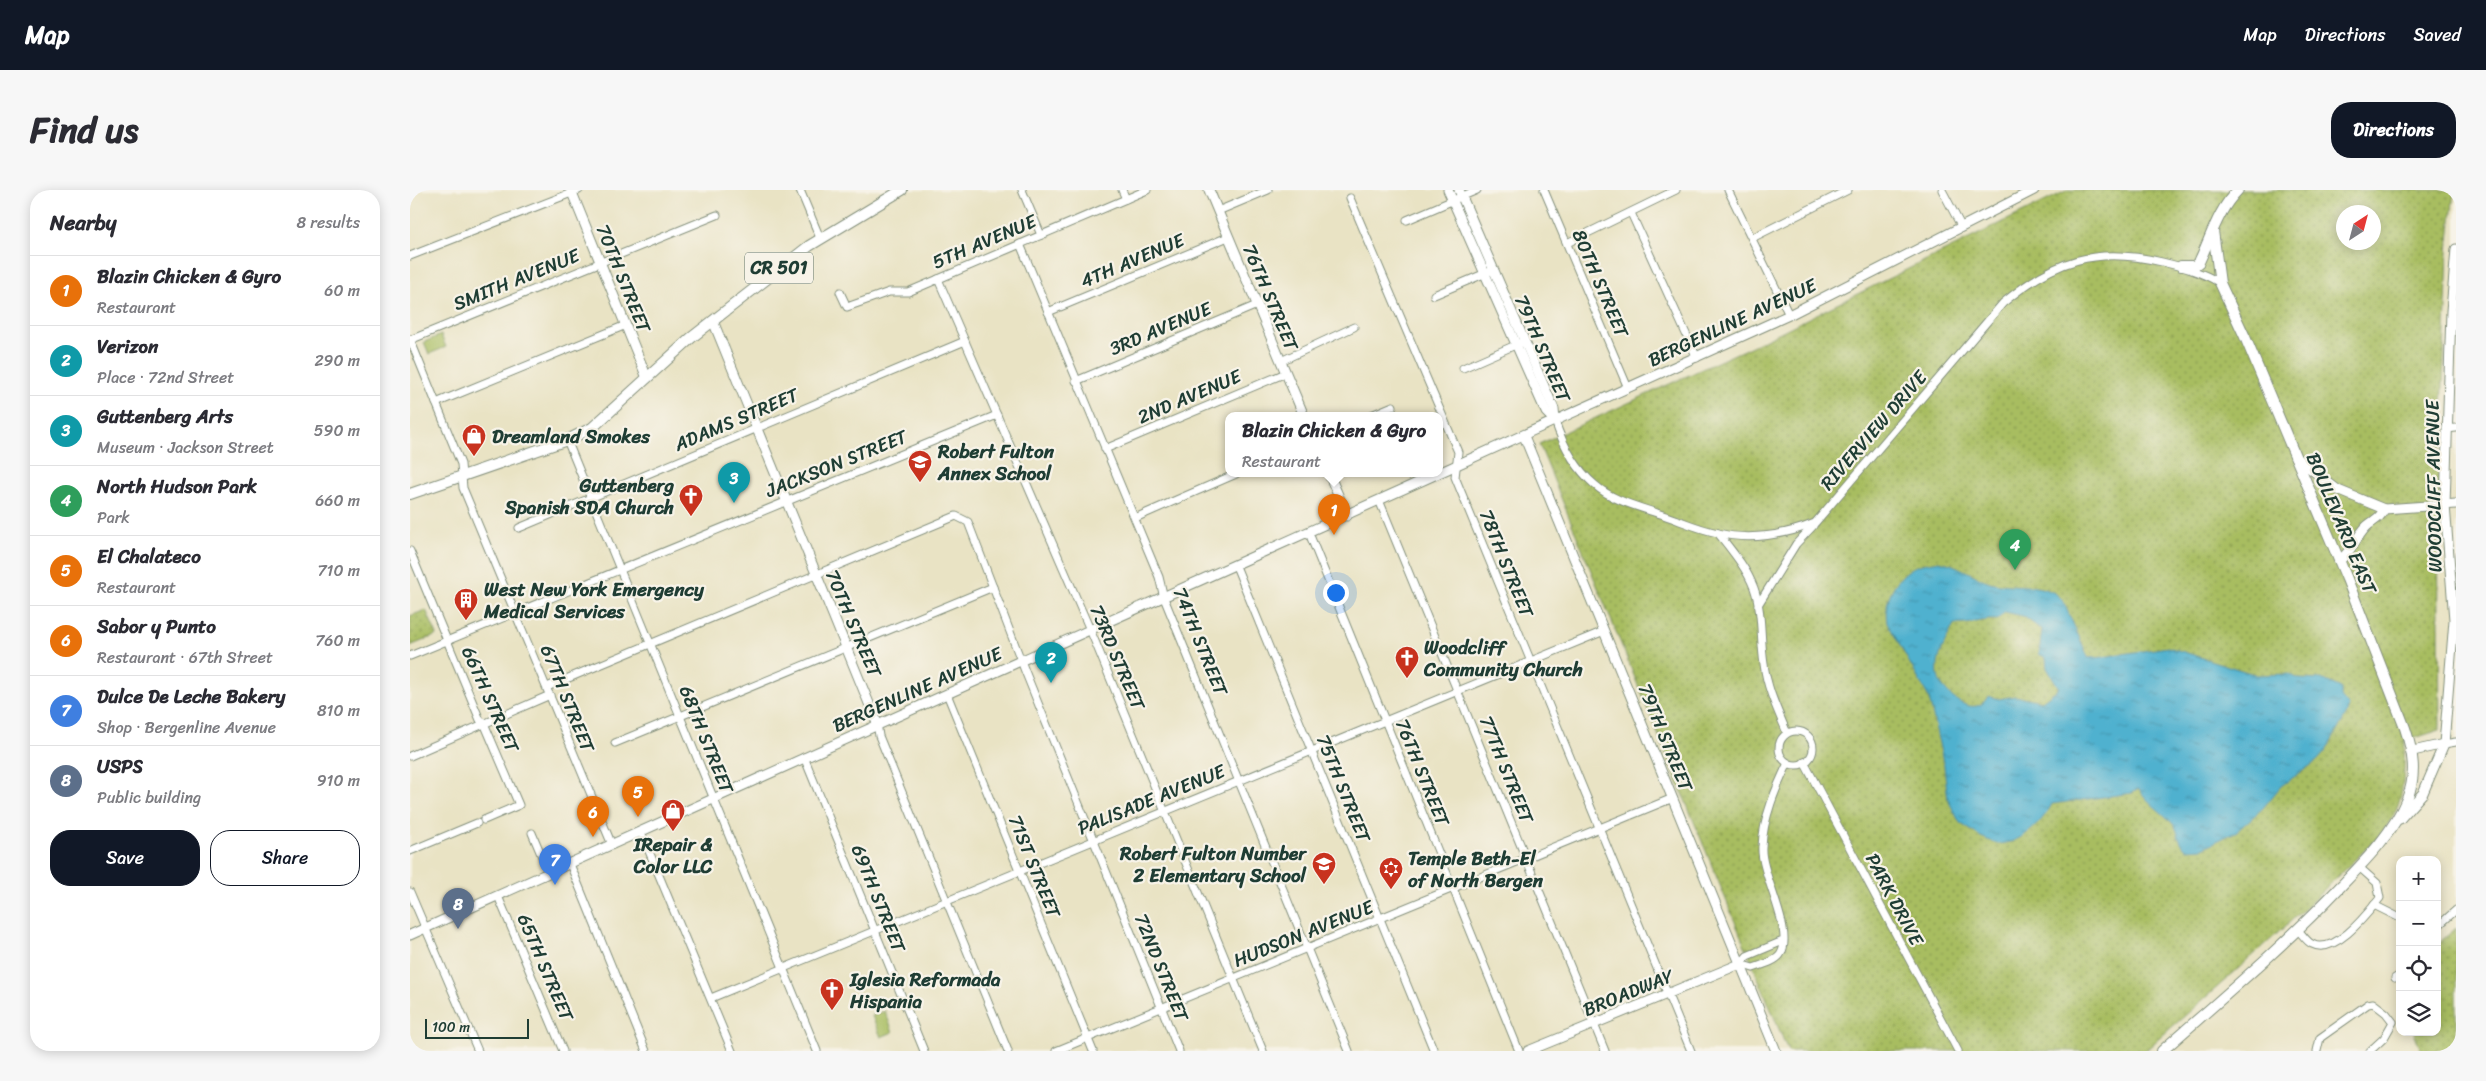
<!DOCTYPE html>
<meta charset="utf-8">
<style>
:root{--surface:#fff;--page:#f7f7f7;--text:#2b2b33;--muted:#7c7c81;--line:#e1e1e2;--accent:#111827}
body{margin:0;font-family:Sriracha,sans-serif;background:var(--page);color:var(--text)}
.controls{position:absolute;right:15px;bottom:15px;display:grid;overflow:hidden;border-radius:10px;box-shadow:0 2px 12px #0003}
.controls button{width:45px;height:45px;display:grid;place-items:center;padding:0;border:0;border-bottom:1px solid var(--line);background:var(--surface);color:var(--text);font:25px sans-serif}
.compass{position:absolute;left:1926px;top:15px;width:45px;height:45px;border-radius:50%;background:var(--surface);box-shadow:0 2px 12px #0003;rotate:36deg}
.scale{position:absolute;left:15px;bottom:12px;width:104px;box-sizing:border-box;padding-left:5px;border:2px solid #1f3d34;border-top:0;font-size:14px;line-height:18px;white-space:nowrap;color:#1f3d34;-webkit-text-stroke:4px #f7f3e8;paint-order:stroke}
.you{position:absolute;left:925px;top:402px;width:18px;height:18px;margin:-12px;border:4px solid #fff;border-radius:50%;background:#1a73e8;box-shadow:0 0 0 8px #1a73e833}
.badge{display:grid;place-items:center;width:32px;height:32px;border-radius:50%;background:var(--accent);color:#fff;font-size:16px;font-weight:700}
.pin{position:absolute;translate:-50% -41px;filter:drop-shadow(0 1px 2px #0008)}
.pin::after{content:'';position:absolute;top:26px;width:18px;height:15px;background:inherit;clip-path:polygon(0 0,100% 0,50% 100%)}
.popup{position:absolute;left:815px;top:222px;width:218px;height:65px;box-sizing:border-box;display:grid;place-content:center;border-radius:10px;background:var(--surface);filter:drop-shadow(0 1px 4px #0005);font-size:16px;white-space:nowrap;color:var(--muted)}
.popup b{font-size:19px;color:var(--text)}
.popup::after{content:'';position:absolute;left:50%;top:100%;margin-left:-10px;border:10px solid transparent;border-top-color:var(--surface)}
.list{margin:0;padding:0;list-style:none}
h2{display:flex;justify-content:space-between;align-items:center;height:65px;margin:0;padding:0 20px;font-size:21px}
h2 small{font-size:16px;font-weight:400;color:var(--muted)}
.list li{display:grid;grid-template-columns:32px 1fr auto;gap:15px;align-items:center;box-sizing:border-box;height:70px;padding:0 20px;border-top:1px solid var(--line)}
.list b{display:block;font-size:19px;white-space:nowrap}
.list p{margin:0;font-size:16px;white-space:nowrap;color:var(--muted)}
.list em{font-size:16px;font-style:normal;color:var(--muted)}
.actions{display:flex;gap:10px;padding:15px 20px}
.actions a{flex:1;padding:11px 0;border:1px solid var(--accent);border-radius:20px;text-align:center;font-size:18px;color:var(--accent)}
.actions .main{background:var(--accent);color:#fff}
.icon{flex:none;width:28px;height:28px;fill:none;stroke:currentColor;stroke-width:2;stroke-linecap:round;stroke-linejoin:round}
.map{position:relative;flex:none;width:2046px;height:861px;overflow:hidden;border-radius:20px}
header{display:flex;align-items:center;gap:30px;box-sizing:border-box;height:70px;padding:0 25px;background:var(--accent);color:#fff}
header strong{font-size:24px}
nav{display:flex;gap:28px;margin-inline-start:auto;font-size:18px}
.intro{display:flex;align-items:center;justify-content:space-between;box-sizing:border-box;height:120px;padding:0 30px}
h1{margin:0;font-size:35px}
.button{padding:12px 22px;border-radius:20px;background:var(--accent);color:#fff;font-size:18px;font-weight:700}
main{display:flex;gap:30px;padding:0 30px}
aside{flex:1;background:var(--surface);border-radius:20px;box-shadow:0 2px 12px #0003}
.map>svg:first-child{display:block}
.grass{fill:#a8bd61;stroke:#647d4a}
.park{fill:url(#park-dots);stroke:#647d4a;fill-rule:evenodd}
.water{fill:url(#water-ripples);stroke:#387782;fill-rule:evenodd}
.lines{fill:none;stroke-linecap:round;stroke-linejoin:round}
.minor-casing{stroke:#84907c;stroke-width:9}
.tertiary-casing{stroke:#84907c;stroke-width:11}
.secondary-casing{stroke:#84907c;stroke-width:11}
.primary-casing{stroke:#84907c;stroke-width:12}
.minor{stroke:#fff;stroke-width:7}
.tertiary{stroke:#fff;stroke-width:9}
.secondary{stroke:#fff;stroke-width:9}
.primary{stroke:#fff;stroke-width:10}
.labels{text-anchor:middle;stroke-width:4.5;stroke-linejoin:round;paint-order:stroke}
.shield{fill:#f7f3e8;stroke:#60746a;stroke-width:1}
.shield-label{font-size:18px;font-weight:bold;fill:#1f3d34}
.street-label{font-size:19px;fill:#1f3d34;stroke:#f7f3e8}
.poi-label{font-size:19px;font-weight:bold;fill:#1f3d34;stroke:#f7f3e8;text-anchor:start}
</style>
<header>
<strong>Map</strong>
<nav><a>Map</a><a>Directions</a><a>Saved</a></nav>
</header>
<div class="intro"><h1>Find us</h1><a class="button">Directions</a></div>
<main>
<aside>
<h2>Nearby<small>8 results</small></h2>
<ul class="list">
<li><span class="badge" style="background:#e8710a">1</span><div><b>Blazin Chicken &amp; Gyro</b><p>Restaurant</p></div><em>60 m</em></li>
<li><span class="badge" style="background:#0f9aa8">2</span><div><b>Verizon</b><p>Place · 72nd Street</p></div><em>290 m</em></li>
<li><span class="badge" style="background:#0f9aa8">3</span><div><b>Guttenberg Arts</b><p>Museum · Jackson Street</p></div><em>590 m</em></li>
<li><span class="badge" style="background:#2e9e5b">4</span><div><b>North Hudson Park</b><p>Park</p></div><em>660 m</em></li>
<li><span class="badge" style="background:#e8710a">5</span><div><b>El Chalateco</b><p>Restaurant</p></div><em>710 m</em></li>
<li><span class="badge" style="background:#e8710a">6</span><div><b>Sabor y Punto</b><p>Restaurant · 67th Street</p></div><em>760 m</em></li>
<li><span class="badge" style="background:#3f7fe0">7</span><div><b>Dulce De Leche Bakery</b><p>Shop · Bergenline Avenue</p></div><em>810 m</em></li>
<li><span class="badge" style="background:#5c6f8a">8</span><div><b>USPS</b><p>Public building</p></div><em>910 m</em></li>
</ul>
<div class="actions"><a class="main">Save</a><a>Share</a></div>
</aside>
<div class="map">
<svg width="2046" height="861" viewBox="0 0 2046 861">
<defs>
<pattern id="park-dots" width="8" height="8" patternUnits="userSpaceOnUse" patternTransform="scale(1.25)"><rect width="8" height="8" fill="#a8bd61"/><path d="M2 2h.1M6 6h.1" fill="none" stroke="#889b51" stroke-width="1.8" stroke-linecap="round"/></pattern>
<pattern id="water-ripples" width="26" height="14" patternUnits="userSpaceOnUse" patternTransform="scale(1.25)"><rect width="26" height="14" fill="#50b1cf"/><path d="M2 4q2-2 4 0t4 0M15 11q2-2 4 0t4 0" fill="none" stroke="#4291a9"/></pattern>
</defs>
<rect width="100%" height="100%" fill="#f7f3e8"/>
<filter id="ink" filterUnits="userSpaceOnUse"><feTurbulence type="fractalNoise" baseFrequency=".02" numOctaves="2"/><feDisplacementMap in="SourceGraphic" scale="10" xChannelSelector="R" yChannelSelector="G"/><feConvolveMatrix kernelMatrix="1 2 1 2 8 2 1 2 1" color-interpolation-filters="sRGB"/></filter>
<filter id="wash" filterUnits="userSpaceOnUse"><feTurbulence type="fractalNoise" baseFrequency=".0096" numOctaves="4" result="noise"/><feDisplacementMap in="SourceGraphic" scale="20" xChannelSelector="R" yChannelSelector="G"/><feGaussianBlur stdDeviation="1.12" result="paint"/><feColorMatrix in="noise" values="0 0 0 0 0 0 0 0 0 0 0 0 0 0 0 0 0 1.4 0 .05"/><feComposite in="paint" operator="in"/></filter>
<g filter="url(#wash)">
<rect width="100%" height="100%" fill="#e9e3c4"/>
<!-- grass -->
<g class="grass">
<polygon points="31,145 36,157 19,164 14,152"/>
<polygon points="475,821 483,842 471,847 462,826"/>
</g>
<!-- park -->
<g class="park">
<path d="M1658,0h386l-6,62 -10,265 2,213 -35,11c-1,21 0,45 -7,65 -8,23 -38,49 -56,66 -63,63 -131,120 -197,179h-357l-249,-607 211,-97zM1934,22h30v30h-30z"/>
<polygon points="16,420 27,445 0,456 0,426"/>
<path d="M2046,738v123h-39l3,-3 -6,-16h23v-29l7,-6c-5,-12 -12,-39 -6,-52 4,-6 13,-12 18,-17z"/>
</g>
<!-- water -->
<path class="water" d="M1529,371c18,3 33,15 51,21 22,7 58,-2 73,19l25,56 8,1 72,-11 89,28 32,-1 10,5 25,1 17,8v9l8,10 -2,6 -21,38 -9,10 -36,25 -18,22 -26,23 -34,17 -17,1c-9,-9 -7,-19 -13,-25 -11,-13 -24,-19 -34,-35l-7,4 -80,11c-10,19 -31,40 -55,40l-16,-7 -21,-14 -12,-23 -4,-34 -15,-68 -42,-76c-4,-21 8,-46 29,-56 7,-3 15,-3 23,-5zM1595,422l18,4 19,14 -3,24 7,4 1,10 12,20 -17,13 -27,-5 -16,3 -11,-3c-12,26 -48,-3 -50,-21 -3,-17 9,-36 16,-51 16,2 28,-6 43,-4z"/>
</g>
<g filter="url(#ink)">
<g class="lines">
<defs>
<g id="minor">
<polyline points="390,0 410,48"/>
<polyline points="612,0 631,45"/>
<polyline points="712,0 716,9"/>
<polyline points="1134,0 1218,198"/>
<polyline points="1318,0 1379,125"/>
<polyline points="1532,0 1551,36"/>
<polyline points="940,8 1048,262 1045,287 1281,861"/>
<polyline points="808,21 858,0"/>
<polyline points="1221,23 1287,168"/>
<polyline points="997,30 1067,0"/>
<polyline points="1342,48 1438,0"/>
<polyline points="1157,53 1266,0"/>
<polyline points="610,54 749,387 754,408 939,861"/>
<polyline points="0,66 169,0"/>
<polyline points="528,89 684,449 853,861"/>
<polyline points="430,102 437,117 479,102 498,102 737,0"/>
<polyline points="1024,105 1083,80"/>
<polyline points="638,122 818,47"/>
<polyline points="0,149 51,274 53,298 202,655"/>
<polyline points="0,150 307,25"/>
<polyline points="871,171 944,137"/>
<polyline points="1053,178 1110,153"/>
<polyline points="666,191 847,115"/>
<polyline points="26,213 216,135"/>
<polyline points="959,226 983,216"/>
<path d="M1145,231c8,24 20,47 40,64 17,15 41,21 62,28 20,6 40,16 61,20 31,8 68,2 97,-10l188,-220c51,-43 93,-57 159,-41 21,5 40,10 58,21"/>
<polyline points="2036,239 2046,238"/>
<polyline points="157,250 407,861"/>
<polyline points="695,259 876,183"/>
<polyline points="969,310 1195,861"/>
<polyline points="725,328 826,284"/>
<polyline points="109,338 555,151"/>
<polyline points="899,343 1109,861"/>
<path d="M1308,343c14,18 28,34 36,55 9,25 6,51 10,76 3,25 14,47 23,69"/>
<polyline points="0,361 70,530 74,533 109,615 74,630"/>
<polyline points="826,376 1024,861"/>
<polyline points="1348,415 1386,354 1403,336"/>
<polyline points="0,466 587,225"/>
<polyline points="137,497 546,326 558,332 615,481 769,861"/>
<polyline points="537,504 683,861"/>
<polyline points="467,533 469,546 598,861"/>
<circle cx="1386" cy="558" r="17"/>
<polyline points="205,553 583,397"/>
<polyline points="2034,554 2046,552"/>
<polyline points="0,566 140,505"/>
<polyline points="394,567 514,861"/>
<polyline points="1394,572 1548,861"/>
<polyline points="231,642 322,861"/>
<polyline points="122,643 139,683"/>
<polyline points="0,661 67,633"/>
<polyline points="160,674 236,861"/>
<polyline points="0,702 68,861"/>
<polyline points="88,706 153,861"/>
<polyline points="1964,715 1990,728"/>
<polyline points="2027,737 2046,720"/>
<path d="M1888,740c4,4 9,12 14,14 23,12 55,-30 68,-46l-3,-15 -18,-16"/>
<path d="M1373,751l-36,15 -7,8 13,4c8,-3 22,-6 27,-13 16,-22 -20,-81 -18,-108 1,-29 14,-59 26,-84"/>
<polyline points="1985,788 1990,785"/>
<polyline points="301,808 1194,441"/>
<polyline points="646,861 1263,608"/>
<polyline points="1907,861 1910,848 1958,814 1963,813 1976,823 1983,832 1974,848 1960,861"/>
</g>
<g id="tertiary">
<polyline points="161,0 237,188"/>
<polyline points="799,0 894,226"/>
<polyline points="1038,0 1136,222 1145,231"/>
<polyline points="1049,0 1144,219 1145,231"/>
<polyline points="303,131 467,533"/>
<polyline points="1114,246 1366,861"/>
<polyline points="1029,283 1379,125 1624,0"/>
<polyline points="919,284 937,326"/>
<polyline points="0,745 1027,284"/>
<polyline points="1118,861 1330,774"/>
</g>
<g id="secondary">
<polyline points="1885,267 1928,300 1974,319 2046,314"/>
<path d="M1929,371c13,-10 17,-24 28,-35 7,-6 14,-8 17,-17"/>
<polyline points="2003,561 2034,554"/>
<polyline points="1990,629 2013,603 2034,554 2044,430 2035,315 2041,121 2046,59"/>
</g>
<g id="primary">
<path d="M1771,76h13l5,-4c12,-25 19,-52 39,-72"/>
<polyline points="0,304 157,250 182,238 281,148 399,56 492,0"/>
<path d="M1752,861c61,-54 123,-106 179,-165 25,-26 52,-53 66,-87 10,-24 6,-47 -2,-71l-58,-149 -102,-242 -25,-54 -7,-52"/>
</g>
</defs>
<!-- minor casing -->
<use href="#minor" class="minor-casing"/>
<!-- tertiary casing -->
<use href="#tertiary" class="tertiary-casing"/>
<!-- secondary casing -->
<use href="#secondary" class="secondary-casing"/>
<!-- primary casing -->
<use href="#primary" class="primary-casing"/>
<!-- minor -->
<use href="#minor" class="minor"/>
<!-- tertiary -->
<use href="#tertiary" class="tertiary"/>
<!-- secondary -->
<use href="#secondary" class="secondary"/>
<!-- primary -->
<use href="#primary" class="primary"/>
</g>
</g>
<!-- icons -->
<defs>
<symbol id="shop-pin" viewBox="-11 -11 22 30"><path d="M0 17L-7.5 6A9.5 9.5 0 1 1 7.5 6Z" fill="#c8321e" stroke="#f7f3e8"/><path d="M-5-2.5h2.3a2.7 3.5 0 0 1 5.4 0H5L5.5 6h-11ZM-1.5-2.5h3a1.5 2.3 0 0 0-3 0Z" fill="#fff"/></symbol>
<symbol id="school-pin" viewBox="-11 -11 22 30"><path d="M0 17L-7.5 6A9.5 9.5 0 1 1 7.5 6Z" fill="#c8321e" stroke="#f7f3e8"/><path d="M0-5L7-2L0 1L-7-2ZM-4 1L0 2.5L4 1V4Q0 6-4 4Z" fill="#fff"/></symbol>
<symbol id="church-pin" viewBox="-11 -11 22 30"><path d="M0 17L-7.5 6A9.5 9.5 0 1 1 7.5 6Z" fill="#c8321e" stroke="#f7f3e8"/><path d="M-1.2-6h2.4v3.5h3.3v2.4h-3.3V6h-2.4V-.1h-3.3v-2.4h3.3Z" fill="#fff"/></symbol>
<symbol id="building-pin" viewBox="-11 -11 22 30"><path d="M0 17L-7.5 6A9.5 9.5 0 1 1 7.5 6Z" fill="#c8321e" stroke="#f7f3e8"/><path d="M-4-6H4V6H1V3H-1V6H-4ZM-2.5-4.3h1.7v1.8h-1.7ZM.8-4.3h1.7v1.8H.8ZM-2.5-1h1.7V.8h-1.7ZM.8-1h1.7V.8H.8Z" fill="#fff"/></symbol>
<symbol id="synagogue-pin" viewBox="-11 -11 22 30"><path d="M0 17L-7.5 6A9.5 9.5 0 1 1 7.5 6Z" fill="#c8321e" stroke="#f7f3e8"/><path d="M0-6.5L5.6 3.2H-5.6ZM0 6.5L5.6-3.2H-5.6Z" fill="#fff"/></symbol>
</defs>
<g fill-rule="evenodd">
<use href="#shop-pin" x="50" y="232" width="28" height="38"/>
<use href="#school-pin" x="496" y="258" width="28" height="38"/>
<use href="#church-pin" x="267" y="292" width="28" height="38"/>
<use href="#building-pin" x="42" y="396" width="28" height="38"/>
<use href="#church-pin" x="983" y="454" width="28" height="38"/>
<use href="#shop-pin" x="249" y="607" width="28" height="38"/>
<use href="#school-pin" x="900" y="660" width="28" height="38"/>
<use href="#synagogue-pin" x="967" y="665" width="28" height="38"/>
<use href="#church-pin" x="408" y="786" width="28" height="38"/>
</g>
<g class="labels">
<!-- shield labels -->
<rect class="shield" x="335" y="62.5" width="68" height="31" rx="4"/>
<g class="shield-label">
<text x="369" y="84">CR 501</text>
</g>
<!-- street labels -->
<g class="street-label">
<text transform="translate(574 51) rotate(-23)" y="7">5TH AVENUE</text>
<text transform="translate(722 70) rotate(-23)" y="7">4TH AVENUE</text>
<text transform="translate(214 88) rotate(68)" y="7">70TH STREET</text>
<text transform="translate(106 89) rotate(-22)" y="7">SMITH AVENUE</text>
<text transform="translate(1191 93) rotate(67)" y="7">80TH STREET</text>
<text transform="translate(861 107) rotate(67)" y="7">76TH STREET</text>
<text transform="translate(1322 132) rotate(-25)" y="7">BERGENLINE AVENUE</text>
<text transform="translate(750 138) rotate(-23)" y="7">3RD AVENUE</text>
<text transform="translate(1133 158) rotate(67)" y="7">79TH STREET</text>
<text transform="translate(779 206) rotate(-23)" y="7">2ND AVENUE</text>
<text transform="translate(326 229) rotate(-23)" y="7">ADAMS STREET</text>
<text transform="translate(1463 240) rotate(-49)" y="7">RIVERVIEW DRIVE</text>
<text transform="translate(426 273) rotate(-22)" y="7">JACKSON STREET</text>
<text transform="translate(2023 296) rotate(-91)" y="7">WOODCLIFF AVENUE</text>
<text transform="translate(1932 333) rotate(67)" y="7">BOULEVARD EAST</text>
<text transform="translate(1097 373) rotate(68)" y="7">78TH STREET</text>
<text transform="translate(444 433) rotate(67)" y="7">70TH STREET</text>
<text transform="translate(791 451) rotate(68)" y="7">74TH STREET</text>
<text transform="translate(708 467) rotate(67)" y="7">73RD STREET</text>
<text transform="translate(507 499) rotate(-24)" y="7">BERGENLINE AVENUE</text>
<text transform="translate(158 508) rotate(68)" y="7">67TH STREET</text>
<text transform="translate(81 509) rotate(66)" y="7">66TH STREET</text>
<text transform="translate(1256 547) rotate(68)" y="7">79TH STREET</text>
<text transform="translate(297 549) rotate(68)" y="7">68TH STREET</text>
<text transform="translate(1097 579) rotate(68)" y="7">77TH STREET</text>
<text transform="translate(1013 582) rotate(68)" y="7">76TH STREET</text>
<text transform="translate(934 598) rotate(68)" y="7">75TH STREET</text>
<text transform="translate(741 609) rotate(-22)" y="7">PALISADE AVENUE</text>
<text transform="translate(625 676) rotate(68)" y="7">71ST STREET</text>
<text transform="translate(469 708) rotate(68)" y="7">69TH STREET</text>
<text transform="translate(1485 709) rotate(62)" y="7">PARK DRIVE</text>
<text transform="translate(893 743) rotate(-22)" y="7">HUDSON AVENUE</text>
<text transform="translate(136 777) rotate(67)" y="7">65TH STREET</text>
<text transform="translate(752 777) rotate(68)" y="7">72ND STREET</text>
<text transform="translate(1218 802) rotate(-22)" y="7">BROADWAY</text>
</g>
<!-- poi labels -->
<g class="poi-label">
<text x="82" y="253">Dreamland Smokes</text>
<text x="528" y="268">Robert Fulton<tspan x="528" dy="22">Annex School</tspan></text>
<text x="264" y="302" text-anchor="end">Guttenberg<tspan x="264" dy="22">Spanish SDA Church</tspan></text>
<text x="74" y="406">West New York Emergency<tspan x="74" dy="22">Medical Services</tspan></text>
<text x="1014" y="464">Woodcliff<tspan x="1014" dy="22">Community Church</tspan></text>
<text x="263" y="661" text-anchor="middle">IRepair &amp;<tspan x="263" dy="22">Color LLC</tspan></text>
<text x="896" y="670" text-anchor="end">Robert Fulton Number<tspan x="896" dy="22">2 Elementary School</tspan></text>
<text x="998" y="675">Temple Beth-El<tspan x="998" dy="22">of North Bergen</tspan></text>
<text x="440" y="796">Iglesia Reformada<tspan x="440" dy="22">Hispania</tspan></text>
</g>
</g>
</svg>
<div class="controls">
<button>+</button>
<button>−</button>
<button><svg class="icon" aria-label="locate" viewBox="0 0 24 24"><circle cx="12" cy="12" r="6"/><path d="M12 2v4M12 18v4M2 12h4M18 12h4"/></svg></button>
<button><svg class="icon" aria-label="layers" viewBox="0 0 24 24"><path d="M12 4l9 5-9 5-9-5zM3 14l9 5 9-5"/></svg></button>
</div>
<svg class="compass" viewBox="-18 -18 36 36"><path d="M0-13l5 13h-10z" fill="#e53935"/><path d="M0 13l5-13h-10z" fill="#7c7c81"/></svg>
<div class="scale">100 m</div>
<div class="you"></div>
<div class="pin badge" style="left:924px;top:345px;background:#e8710a">1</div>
<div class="popup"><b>Blazin Chicken &amp; Gyro</b>Restaurant</div>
<div class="pin badge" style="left:641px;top:493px;background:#0f9aa8">2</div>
<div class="pin badge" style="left:324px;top:313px;background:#0f9aa8">3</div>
<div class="pin badge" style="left:1605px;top:380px;background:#2e9e5b">4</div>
<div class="pin badge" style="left:228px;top:627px;background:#e8710a">5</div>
<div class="pin badge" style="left:183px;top:647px;background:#e8710a">6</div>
<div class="pin badge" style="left:145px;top:695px;background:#3f7fe0">7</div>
<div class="pin badge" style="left:48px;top:739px;background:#5c6f8a">8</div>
</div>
</main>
